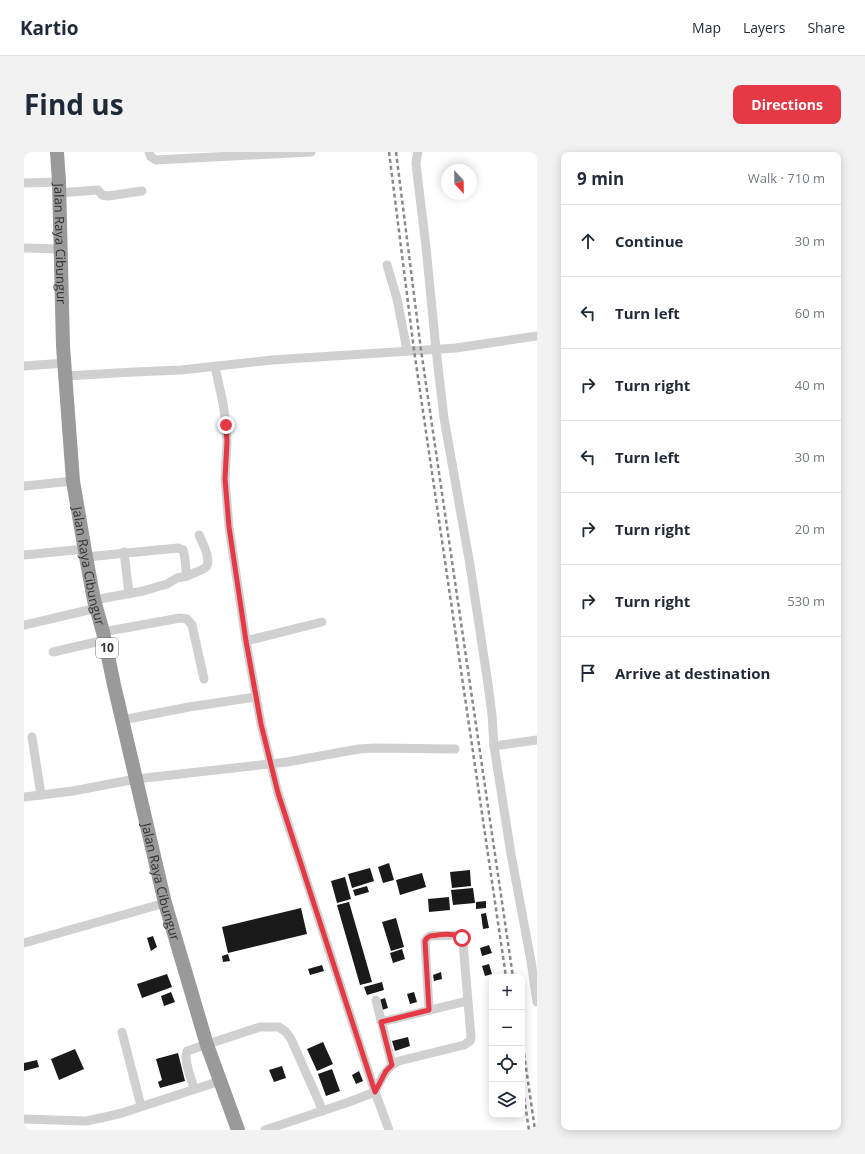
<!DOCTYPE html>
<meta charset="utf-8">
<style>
:root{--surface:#fff;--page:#f2f2f3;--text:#1f2937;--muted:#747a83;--line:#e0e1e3;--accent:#e63946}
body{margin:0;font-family:"Open Sans",sans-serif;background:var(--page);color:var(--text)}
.controls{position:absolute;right:12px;bottom:12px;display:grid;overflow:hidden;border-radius:8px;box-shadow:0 2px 10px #0003}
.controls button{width:36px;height:36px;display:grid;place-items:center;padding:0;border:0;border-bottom:1px solid var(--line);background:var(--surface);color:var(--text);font:20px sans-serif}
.compass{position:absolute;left:417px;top:12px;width:36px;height:36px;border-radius:50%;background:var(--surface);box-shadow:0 2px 10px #0003;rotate:158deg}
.stop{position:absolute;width:12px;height:12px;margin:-9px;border:3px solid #e63946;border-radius:50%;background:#fff}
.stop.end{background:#e63946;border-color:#fff;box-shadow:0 1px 4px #0008}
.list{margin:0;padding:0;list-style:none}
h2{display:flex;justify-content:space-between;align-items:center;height:52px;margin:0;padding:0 16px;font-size:17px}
h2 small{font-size:13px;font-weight:400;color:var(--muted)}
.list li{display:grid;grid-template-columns:26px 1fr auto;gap:12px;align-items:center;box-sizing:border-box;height:72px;padding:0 16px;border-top:1px solid var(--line)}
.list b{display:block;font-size:15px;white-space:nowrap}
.list em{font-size:13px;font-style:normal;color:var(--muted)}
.icon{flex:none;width:22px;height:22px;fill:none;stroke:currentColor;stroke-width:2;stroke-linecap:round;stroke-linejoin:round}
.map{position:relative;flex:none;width:513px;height:978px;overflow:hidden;border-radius:8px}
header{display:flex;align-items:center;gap:24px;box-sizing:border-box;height:56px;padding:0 20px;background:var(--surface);border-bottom:1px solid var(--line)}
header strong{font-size:19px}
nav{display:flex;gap:22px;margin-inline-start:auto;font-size:14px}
.intro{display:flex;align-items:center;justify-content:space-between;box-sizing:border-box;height:96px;padding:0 24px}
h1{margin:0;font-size:28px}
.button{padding:10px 18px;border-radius:8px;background:var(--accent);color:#fff;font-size:14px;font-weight:700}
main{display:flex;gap:24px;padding:0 24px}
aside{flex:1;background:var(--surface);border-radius:8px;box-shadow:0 2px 10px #0003}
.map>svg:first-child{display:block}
.building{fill:#1a1a1a}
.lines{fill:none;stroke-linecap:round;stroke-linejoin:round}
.minor{stroke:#d0d0d0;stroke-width:9}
.highway{stroke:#9a9a9a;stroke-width:14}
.rail{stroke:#888;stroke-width:2.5;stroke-dasharray:4 3;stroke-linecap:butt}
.route{stroke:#e63946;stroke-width:5}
.labels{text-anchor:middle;stroke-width:4;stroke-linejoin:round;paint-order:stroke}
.shield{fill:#fff;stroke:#707070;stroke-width:1}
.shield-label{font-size:12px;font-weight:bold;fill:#333}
.street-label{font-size:13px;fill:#333;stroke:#fff}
</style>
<header>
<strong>Kartio</strong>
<nav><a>Map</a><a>Layers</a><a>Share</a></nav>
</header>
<div class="intro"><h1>Find us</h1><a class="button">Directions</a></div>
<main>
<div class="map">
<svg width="513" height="978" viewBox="0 0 513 978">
<rect width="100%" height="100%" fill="#fff"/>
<!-- building -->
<g class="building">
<polygon points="365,711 370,728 359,731 354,715"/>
<polygon points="346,716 350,729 328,736 324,722"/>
<polygon points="446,718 447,734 428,736 426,720"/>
<polygon points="398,721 402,735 376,743 372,728"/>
<polygon points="321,725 327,747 313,751 307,729"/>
<polygon points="343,734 345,740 331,744 329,738"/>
<polygon points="449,736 451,751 429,753 427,738"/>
<polygon points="425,745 426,758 405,760 404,747"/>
<polygon points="462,749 462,756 452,757 452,750"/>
<polygon points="325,750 348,830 336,833 313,753"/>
<polygon points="277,756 283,782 204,801 198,775"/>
<polygon points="462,761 465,776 459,777 457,762"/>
<polygon points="372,766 380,795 367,799 358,770"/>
<polygon points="129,784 133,795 127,799 123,786"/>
<polygon points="465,793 468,801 458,804 456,796"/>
<polygon points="378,797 381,807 369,811 366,801"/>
<polygon points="204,802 206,809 199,810 198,804"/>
<polygon points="465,812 468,822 461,824 458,814"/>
<polygon points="298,813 300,819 286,823 284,817"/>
<polygon points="417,820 418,827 410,829 409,823"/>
<polygon points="143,822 148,835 118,846 113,832"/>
<polygon points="358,830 360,838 343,843 340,835"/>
<polygon points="147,840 151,850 140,854 137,844"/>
<polygon points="390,840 393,850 386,852 383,842"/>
<polygon points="361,846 364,856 358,858 355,848"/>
<polygon points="384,885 386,894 371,899 368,889"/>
<polygon points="299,890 309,912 293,919 283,897"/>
<polygon points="51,897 60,917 35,928 27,907"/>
<polygon points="154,901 161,929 136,936 134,930 138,928 132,907"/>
<polygon points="13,908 15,915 0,919 0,911"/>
<polygon points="258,914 262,926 250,930 245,918"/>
<polygon points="308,917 316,939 302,944 294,922"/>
<polygon points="335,919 339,929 332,932 328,923"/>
</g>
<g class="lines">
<!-- minor -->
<g class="minor">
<polyline points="125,0 127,5 132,8 287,0"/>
<polyline points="394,0 393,4 392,11 394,29 402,95 412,197 420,266 446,413 464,532 468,563 470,594 487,702 507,809 513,850"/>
<polyline points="0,31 35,30"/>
<polyline points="35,41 74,38 78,43 84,44 118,39"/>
<polyline points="0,96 36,97"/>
<polyline points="363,113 373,147 383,198"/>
<polyline points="0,214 41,211"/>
<polyline points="191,215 199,251 202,273 203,290 201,327 205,375 222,489 237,572 254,641 351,940"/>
<polyline points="42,224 110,220 157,218 248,208 432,196 513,184"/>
<polyline points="0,334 49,329"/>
<polyline points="100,400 105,442"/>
<polyline points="0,403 61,397"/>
<path d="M62,405l92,-9 5,2c3,8 2,17 4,26l-10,2 -10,6 -24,7 -49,9"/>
<path d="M163,424c6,-3 13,-5 18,-8 8,-6 -3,-26 -6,-33"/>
<polyline points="0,473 73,456"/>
<polyline points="79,480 156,466 163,467 168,473 180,527"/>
<polyline points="222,489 298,470"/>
<polyline points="29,500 81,488"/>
<polyline points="98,568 165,555 232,545"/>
<polyline points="8,585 17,643"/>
<polyline points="470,594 513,588"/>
<polyline points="0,645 49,639 112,627 263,610 335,597 350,596 431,597"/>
<polyline points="0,791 141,751"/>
<polyline points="352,848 368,913"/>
<polyline points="357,870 443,849"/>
<polyline points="98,880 117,954"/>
<path d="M170,937c-2,-9 -11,-29 -7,-38l73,-24h19l7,5 5,7 32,72"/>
<path d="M351,940c6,-13 11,-25 24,-31l65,-16 6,-4 1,-4 -8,-94 -1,-5 -4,-3 -28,1 -3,2 -2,3 4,69"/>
<polyline points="0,967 62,969 77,966 98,961 196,929"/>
<polyline points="241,978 325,950 351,940 365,978"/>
</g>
<!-- highway -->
<path class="highway" id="s1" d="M33,0l2,30 4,164 10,135 13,76 8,43 9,32 11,53 51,218 42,142 31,85"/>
<!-- rail -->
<g class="rail">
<polyline points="365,0 390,198 482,825"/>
<polyline points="372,0 397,198 489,825"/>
<polyline points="498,888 511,978"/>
<polyline points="498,932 505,978"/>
</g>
</g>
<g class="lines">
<!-- route -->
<path class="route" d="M202,273l1,17 -2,37 4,48 17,114 15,83 17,69 97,299 11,-21 6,-6 -11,-43 48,-12 -4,-69 2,-3 3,-2c10,-1 24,-4 32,2"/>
</g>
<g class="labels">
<!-- shield labels -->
<rect class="shield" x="72" y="486" width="22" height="20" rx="3"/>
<g class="shield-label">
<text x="83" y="500">10</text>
</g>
<!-- street labels -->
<g class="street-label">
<text dy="5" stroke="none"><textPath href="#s1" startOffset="92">Jalan Raya Cibungur</textPath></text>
<text dy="5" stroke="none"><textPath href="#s1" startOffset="416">Jalan Raya Cibungur</textPath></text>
<text dy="5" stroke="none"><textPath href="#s1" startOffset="740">Jalan Raya Cibungur</textPath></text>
</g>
</g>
</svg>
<div class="controls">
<button>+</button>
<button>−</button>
<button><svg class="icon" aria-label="locate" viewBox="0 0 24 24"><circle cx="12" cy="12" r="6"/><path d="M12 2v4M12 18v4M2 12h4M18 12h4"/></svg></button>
<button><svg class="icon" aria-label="layers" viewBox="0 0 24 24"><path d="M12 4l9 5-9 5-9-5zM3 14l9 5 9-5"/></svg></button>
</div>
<svg class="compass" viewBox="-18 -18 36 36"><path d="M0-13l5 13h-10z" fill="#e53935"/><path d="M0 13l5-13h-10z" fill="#747a83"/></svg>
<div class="stop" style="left:438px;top:786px"></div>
<div class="stop end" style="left:202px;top:273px"></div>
</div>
<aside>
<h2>9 min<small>Walk · 710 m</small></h2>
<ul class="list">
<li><svg class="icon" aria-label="ahead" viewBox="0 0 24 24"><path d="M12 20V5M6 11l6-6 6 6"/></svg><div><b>Continue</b></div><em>30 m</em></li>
<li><svg class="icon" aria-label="left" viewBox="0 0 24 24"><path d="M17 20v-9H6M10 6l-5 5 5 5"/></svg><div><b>Turn left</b></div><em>60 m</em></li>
<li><svg class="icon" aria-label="right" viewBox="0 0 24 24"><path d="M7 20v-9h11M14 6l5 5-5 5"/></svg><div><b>Turn right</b></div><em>40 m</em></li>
<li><svg class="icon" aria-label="left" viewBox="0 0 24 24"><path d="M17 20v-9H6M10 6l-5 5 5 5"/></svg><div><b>Turn left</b></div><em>30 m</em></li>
<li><svg class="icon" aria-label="right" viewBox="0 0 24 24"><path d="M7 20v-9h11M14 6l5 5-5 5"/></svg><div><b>Turn right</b></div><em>20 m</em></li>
<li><svg class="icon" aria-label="right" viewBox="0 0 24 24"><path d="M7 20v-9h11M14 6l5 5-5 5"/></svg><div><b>Turn right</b></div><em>530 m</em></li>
<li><svg class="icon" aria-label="arrive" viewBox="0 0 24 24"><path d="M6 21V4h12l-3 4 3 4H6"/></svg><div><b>Arrive at destination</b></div></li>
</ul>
</aside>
</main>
